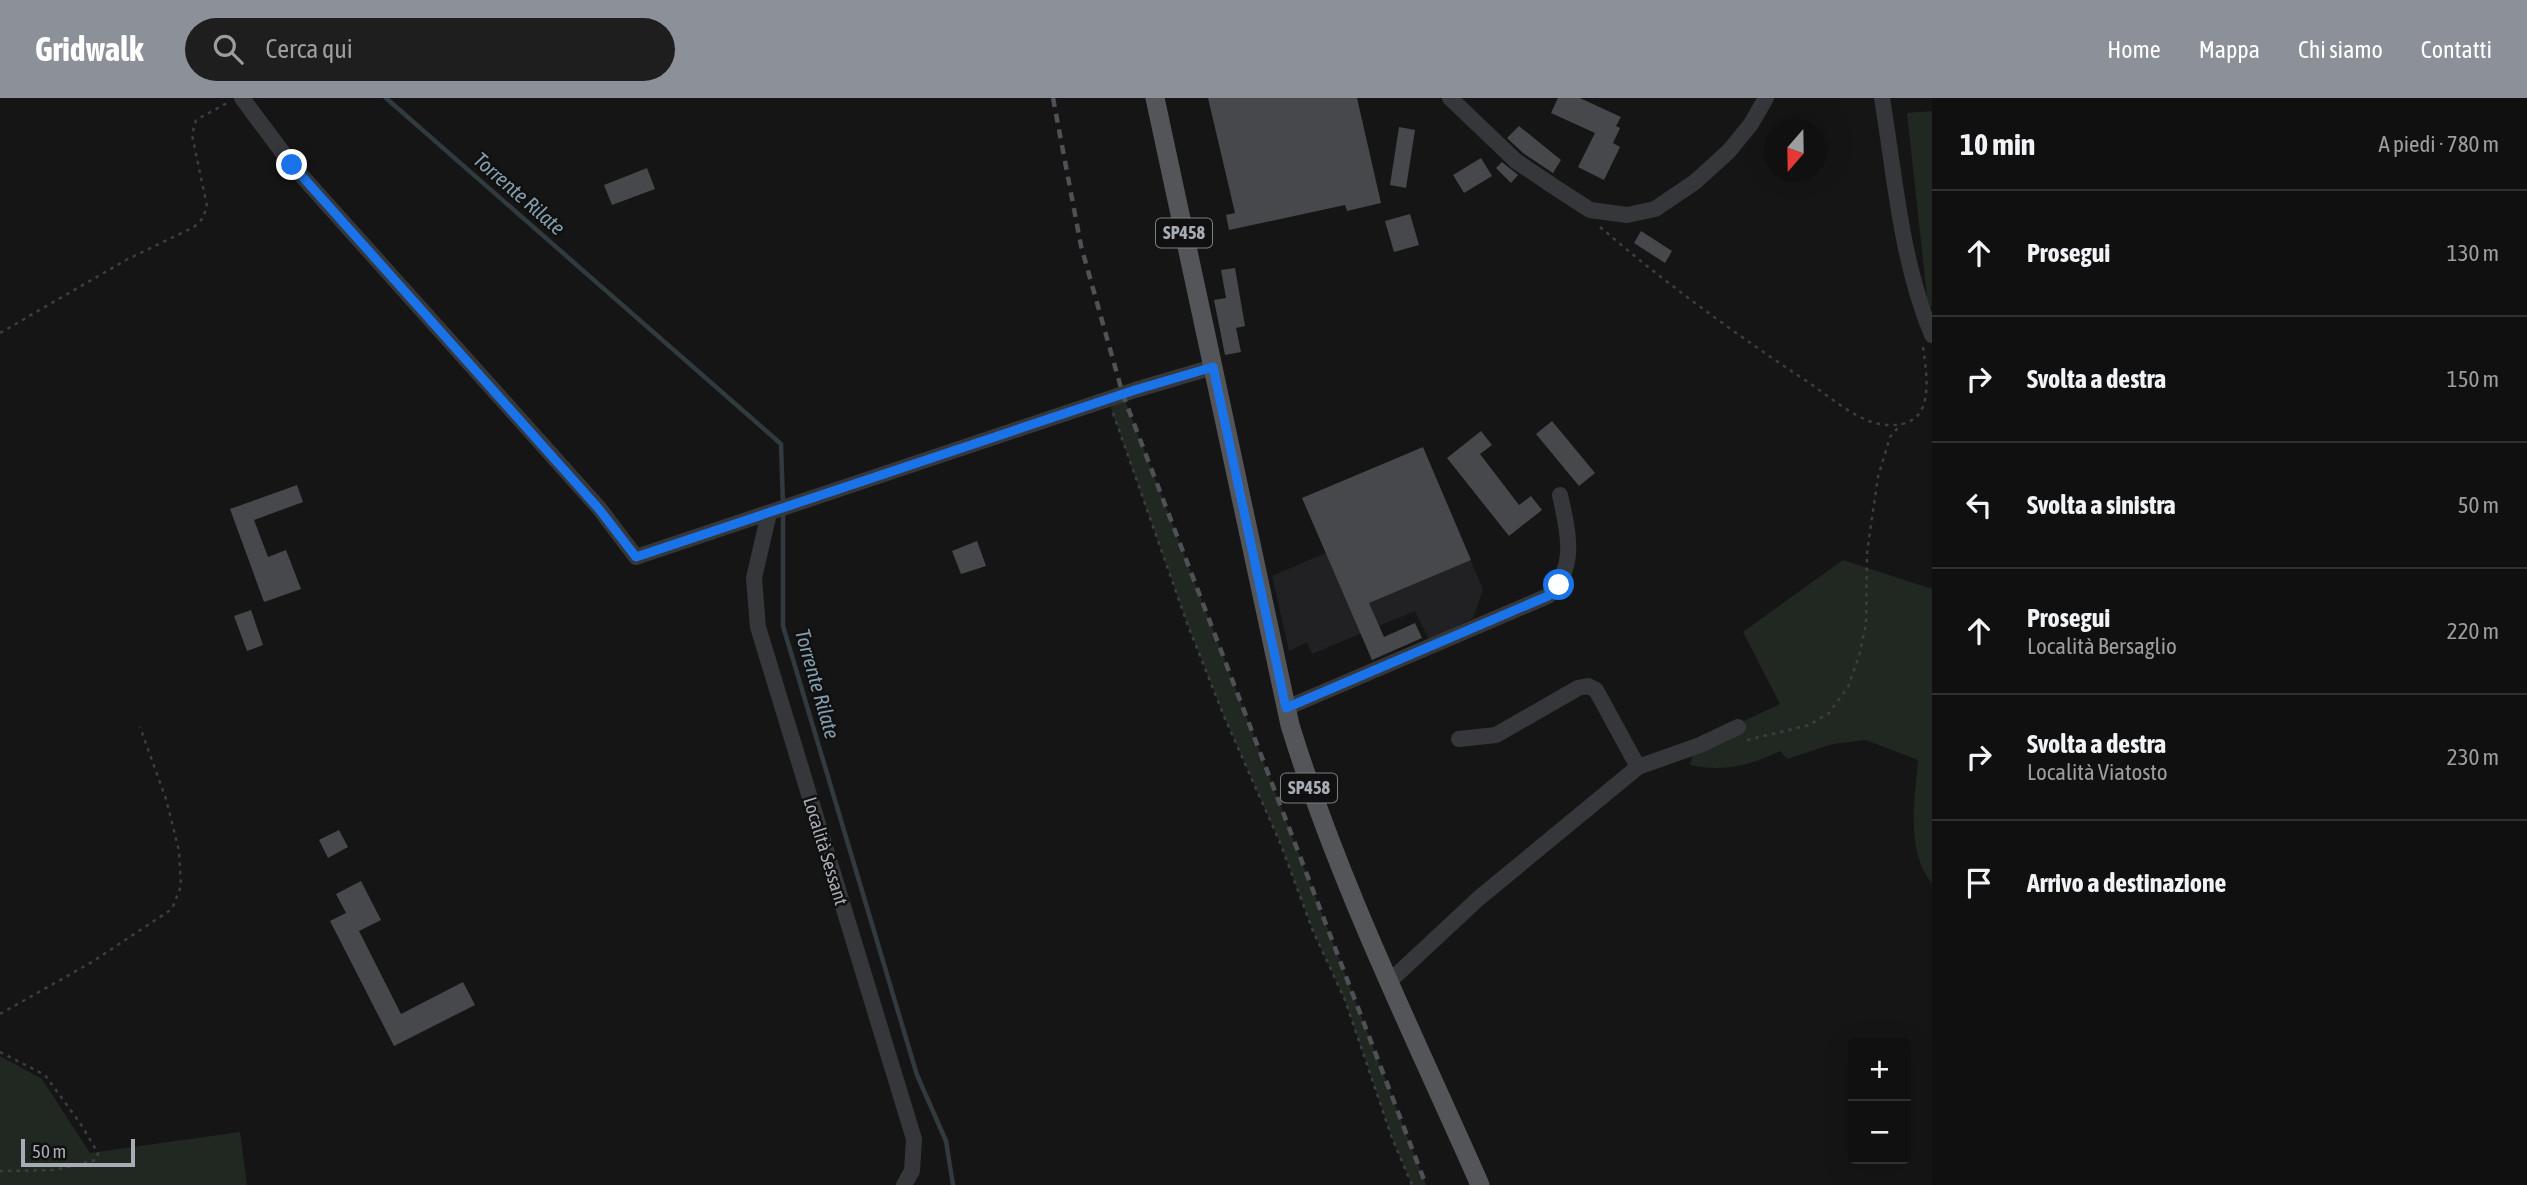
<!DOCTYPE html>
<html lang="it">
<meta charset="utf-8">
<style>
:root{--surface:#101010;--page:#1e1e1e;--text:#f1f3f6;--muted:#9c9d9f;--line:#303030;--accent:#8c9099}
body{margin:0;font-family:"Asap Condensed",sans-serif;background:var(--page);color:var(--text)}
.controls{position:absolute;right:21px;bottom:21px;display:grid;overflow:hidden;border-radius:7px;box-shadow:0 7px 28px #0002}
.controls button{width:63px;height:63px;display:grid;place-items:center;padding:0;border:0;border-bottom:2px solid var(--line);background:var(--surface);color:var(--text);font:35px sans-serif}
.compass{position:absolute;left:1764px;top:21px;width:63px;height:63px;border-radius:50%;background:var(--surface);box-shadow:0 7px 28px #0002;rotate:200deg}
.scale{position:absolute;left:21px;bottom:18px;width:114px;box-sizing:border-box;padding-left:7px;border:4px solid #a8adb5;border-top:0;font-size:19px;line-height:24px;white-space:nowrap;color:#a8adb5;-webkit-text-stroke:5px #101011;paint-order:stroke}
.stop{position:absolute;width:21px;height:21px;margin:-16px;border:5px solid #1a73e8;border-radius:50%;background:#fff}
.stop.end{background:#1a73e8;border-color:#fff;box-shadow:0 2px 7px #0008}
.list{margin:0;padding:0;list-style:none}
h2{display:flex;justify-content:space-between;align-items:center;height:91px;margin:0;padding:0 28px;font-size:30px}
h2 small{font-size:23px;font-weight:400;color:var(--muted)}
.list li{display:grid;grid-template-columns:46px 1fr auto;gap:21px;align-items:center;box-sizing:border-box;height:126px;padding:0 28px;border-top:2px solid var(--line)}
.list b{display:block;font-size:26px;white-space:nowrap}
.list p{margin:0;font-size:23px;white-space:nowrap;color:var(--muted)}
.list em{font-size:23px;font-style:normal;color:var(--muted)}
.icon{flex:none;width:38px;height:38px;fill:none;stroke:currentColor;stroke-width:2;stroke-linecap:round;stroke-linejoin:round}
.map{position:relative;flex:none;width:1932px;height:1087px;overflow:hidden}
header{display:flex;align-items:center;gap:42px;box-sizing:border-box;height:98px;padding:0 35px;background:var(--accent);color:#fff}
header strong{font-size:33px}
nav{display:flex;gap:38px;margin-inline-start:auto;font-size:24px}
.search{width:490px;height:63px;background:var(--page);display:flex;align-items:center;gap:18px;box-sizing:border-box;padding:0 24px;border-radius:38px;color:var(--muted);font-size:26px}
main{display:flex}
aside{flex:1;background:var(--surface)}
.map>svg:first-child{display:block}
.built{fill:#212123}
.green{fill:#212822}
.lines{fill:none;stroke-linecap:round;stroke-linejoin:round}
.stream{stroke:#313a3f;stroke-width:4.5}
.building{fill:#47484b}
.path{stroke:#3c3e42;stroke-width:2.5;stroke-dasharray:3.5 5;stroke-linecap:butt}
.minor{stroke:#36373b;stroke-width:16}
.major{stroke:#535559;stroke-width:19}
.rail{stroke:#4f5156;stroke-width:4.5;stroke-dasharray:9 7;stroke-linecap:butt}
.route{stroke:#1a73e8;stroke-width:9}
.labels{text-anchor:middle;stroke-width:5;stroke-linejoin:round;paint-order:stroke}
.shield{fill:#101011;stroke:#7a7e84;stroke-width:2}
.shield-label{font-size:18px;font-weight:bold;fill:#a8adb5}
.street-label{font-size:19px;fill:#a8adb5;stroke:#101011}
.water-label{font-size:21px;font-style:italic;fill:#839dac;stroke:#101011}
</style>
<header>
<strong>Gridwalk</strong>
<div class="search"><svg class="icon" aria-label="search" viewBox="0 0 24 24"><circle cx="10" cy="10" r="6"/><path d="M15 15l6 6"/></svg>Cerca qui</div>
<nav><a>Home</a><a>Mappa</a><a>Chi siamo</a><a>Contatti</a></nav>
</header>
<main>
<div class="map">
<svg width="1932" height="1087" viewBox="0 0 1932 1087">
<rect width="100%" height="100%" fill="#151516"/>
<!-- built -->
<polygon class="built" points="1446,403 1483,492 1473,520 1429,542 1415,513 1312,556 1307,544 1289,553 1272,478"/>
<!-- green -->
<g class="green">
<polygon points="1932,13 1932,208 1928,208 1907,15"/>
<polygon points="1123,297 1426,1087 1412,1087 1392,1040 1345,902 1313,833 1281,747 1223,616 1187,525 1108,302"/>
<path d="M1843,462l89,29v294c-27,-33 -17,-84 -14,-123l-52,-20 -33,4 -46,15 -7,-8c-29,15 -59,21 -90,14l5,-17 36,-21 49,-23 -37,-72z"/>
<polygon points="0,958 42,981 90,1055 240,1034 247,1087 0,1087"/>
</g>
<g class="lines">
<!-- stream -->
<g class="stream">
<polyline points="386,0 781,346 783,406"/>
<polyline points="783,414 783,528 917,977 946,1043 953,1087"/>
</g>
</g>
<!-- building -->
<g class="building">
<polygon points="1208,0 1357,0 1381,105 1347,113 1345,107 1229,132 1226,117 1235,115"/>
<polygon points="1558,0 1580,0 1621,19 1616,28 1620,30 1613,45 1620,49 1604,82 1578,69 1595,35 1551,15"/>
<polygon points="1519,28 1561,62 1553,75 1523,55 1507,40"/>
<polygon points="1399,29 1415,32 1406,90 1390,87"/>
<polygon points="1481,60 1492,78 1464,95 1453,77"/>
<polygon points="1502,64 1518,77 1511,85 1496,70"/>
<polygon points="647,70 655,91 612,107 604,87"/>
<polygon points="1410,116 1419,147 1394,154 1385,123"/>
<polygon points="1641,133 1672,153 1665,165 1634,145"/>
<polygon points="1235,170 1245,228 1236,230 1241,254 1225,257 1214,202 1226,200 1221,172"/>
<polygon points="1552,323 1595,375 1579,388 1536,336"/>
<polygon points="1481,333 1492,347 1480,356 1519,407 1531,398 1542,412 1509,438 1447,360"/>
<polygon points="1423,349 1471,462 1369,505 1384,539 1415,525 1422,540 1372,562 1302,400"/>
<polygon points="297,387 303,404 254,422 268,459 286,452 301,491 264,504 230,411"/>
<polygon points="977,443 986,468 961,476 952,453"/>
<polygon points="251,512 263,547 247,553 234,518"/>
<polygon points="339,732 348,749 328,760 319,742"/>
<polygon points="361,783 381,822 359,833 401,916 463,884 475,907 394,948 330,823 346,815 336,796"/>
</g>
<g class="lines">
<!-- path -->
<g class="path">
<path d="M1600,129c64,55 131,104 202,151 22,14 42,33 67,43 15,5 33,7 46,-3 17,-14 11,-50 8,-71"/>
<polyline points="0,235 126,162 194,129 203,120 207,108 192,37 196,22 227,5"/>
<polyline points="1113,315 1187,525 1223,616 1281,747 1313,833 1345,902 1392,1040 1412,1087"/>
<polyline points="1747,642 1809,627 1829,615 1848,589 1859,558 1866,526 1867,454 1878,379 1890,339 1901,326"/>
<polyline points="0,916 92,864 172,811 181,788 179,753 166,701 140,629"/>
<polyline points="0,954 45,977 80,1025 98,1055 96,1062 55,1072 0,1073"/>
</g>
<!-- minor -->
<g class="minor">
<polyline points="242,0 292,67 599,410 636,459 1135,292 1213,269"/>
<polyline points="1450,0 1516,63 1553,88 1590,112 1627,117 1655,111 1695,84 1729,53 1751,26 1766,0"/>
<path d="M1882,0c13,79 19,163 50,237"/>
<polyline points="769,415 754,480 758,529 914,1041 912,1073 904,1087"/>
<path d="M1286,610l262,-112c30,-28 20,-65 12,-101"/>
<polyline points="1459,641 1496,637 1578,590 1588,588 1596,592 1638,669"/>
<polyline points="1390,883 1479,800 1638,669 1700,647 1738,629"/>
</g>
<!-- major -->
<path class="major" d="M1155,0l135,627c49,159 123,308 190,460"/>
<!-- rail -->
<polyline class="rail" points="1053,0 1081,148 1123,297 1426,1087"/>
</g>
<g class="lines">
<!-- route -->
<polyline class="route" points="292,67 599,411 636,459 1135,292 1213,269 1286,610 1548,498 1559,487"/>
</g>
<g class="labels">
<!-- shield labels -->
<g class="shield">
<rect x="1156" y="120.5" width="56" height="29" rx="5"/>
<rect x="1281" y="675.5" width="56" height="29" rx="5"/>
</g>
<g class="shield-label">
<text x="1184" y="141">SP458</text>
<text x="1309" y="696">SP458</text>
</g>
<!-- street labels -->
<g class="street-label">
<text transform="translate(826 753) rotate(73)" y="7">Località Sessant</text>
</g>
<!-- water labels -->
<g class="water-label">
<text transform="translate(519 96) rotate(41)" y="7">Torrente Rilate</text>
<text transform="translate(817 586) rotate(74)" y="7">Torrente Rilate</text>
</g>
</g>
</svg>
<div class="controls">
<button>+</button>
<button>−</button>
</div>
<svg class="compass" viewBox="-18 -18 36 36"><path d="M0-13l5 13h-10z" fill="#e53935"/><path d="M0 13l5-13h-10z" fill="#9c9d9f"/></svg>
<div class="scale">50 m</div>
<div class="stop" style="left:1559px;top:487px"></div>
<div class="stop end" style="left:292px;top:67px"></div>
</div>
<aside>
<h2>10 min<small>A piedi · 780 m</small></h2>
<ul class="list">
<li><svg class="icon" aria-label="ahead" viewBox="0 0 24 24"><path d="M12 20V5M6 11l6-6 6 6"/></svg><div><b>Prosegui</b></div><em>130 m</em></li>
<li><svg class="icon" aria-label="right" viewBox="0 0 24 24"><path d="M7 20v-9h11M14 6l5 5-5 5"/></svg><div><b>Svolta a destra</b></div><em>150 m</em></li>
<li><svg class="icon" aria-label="left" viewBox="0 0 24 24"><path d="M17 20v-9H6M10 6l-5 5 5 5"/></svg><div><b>Svolta a sinistra</b></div><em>50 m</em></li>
<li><svg class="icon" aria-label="ahead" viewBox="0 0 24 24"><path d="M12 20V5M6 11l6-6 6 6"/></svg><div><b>Prosegui</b><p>Località Bersaglio</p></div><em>220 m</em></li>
<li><svg class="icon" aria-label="right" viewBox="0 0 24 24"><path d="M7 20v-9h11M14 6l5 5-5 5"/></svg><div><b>Svolta a destra</b><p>Località Viatosto</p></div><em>230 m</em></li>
<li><svg class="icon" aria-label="arrive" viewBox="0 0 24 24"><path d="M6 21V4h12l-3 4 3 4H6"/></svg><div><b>Arrivo a destinazione</b></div></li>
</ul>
</aside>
</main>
